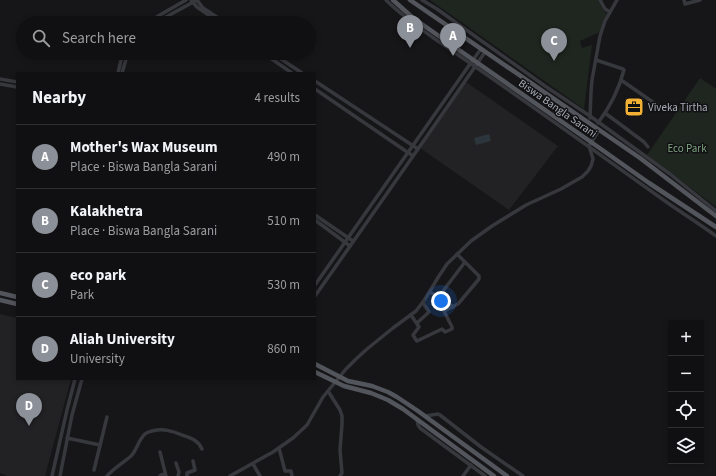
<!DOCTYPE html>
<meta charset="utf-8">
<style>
:root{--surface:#101012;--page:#19191b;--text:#f1f3f6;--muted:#9c9d9f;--line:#303032;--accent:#8c9099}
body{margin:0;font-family:"Source Sans 3",sans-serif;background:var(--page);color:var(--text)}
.controls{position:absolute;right:12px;bottom:12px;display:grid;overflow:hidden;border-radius:0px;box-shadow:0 2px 6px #0003}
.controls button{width:36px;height:36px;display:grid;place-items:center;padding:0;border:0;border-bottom:1px solid var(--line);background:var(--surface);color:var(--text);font:20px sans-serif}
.you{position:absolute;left:441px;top:301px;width:14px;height:14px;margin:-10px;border:3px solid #fff;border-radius:50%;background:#1a73e8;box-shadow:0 0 0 6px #1a73e833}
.badge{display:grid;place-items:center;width:26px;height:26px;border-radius:50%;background:var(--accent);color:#fff;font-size:13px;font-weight:700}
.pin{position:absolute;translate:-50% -33px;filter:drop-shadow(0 1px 2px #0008)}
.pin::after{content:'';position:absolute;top:21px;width:14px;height:12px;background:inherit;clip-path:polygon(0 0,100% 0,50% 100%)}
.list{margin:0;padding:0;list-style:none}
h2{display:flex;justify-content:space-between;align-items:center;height:52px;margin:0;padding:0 16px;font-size:17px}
h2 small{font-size:13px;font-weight:400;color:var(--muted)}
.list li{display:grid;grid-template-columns:26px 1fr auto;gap:12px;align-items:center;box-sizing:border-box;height:64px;padding:0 16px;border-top:1px solid var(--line)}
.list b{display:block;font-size:15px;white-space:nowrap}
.list p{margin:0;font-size:13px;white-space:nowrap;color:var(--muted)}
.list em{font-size:13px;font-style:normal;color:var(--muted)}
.icon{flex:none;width:22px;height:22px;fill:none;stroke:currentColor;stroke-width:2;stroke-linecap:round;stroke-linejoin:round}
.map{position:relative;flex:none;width:716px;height:476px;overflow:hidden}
.search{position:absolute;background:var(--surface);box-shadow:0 2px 6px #0003;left:16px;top:16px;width:300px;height:44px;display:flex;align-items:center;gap:10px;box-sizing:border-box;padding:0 14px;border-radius:22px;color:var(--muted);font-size:15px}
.panel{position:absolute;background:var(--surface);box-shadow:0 2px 6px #0003;left:16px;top:72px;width:300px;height:308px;border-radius:0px}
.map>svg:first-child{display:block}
.built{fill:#222225}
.green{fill:#1e261f}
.water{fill:#2c353c}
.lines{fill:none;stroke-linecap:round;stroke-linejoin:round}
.minor{stroke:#37383d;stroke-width:3.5}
.major{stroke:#53555c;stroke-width:4.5}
.labels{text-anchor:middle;stroke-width:3;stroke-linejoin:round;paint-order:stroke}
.poi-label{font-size:11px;fill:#a8adb8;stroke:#111113;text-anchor:start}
.street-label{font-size:11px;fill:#a8adb8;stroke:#111113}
.park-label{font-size:11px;fill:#7fa381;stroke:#111113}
</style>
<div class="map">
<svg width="716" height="476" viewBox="0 0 716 476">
<rect width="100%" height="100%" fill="#161618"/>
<!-- built -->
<g class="built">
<polygon points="466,82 558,146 509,210 420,148"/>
<polygon points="0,314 17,318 17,379 71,379 45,476 7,476 0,473"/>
</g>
<!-- green -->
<g class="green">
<polygon points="430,0 598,0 603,10 607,14 600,32 580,41 582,48 592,45 584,109"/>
<polygon points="700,78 716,89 716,207 647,155"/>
</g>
<!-- water -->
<polygon class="water" points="489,134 491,141 476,145 474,138"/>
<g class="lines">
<!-- minor -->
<g class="minor">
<polyline points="191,0 197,7 220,23"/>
<path d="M386,0c15,15 32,27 49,39 75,51 149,104 223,157 19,14 39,26 58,40"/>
<polyline points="422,0 437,9 545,86 590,116 670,174 716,211"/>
<polyline points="600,0 605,9 610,12"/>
<polyline points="684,0 685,4 700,0"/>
<polyline points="146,23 186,0"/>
<polyline points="155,23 197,0 203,8 226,23"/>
<polyline points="263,53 292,73"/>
<polyline points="272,53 302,73"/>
<path d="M596,60l27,9 1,1c-5,19 -14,37 -26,53"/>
<polyline points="118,73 121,60 124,53"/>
<polyline points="122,73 128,53"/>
<polyline points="0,79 17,82"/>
<polyline points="621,80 660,107"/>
<polyline points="315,81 418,149"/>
<polyline points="0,84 17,87"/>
<polyline points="315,89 413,156"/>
<polyline points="605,113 644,142 648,147"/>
<polyline points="590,118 591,92 592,80 600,36 605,21 617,0"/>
<polyline points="315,215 353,241"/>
<polyline points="315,220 350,246"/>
<polyline points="315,285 470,64 481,49"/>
<polyline points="430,292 435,295 444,311 458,304 479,279 479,276 457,254"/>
<path d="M315,296c57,-81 114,-162 170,-244"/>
<polyline points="440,296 453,307"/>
<polyline points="437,299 465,262"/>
<polyline points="411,315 419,327 413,335 416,340 417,341 442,329 445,332 452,329 452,327 444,311"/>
<polyline points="417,323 429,312 423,303"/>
<polyline points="328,391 340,410 342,416 342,424 340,450 342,473 340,476"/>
<polyline points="425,416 438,414 440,415 481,447 523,476"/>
<polyline points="417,420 418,425 420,428 485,476"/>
<polyline points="67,438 100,445"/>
<polyline points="279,448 285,471 291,471 292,476"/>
<polyline points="160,452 166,476"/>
<polyline points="176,463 179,472 178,476"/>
<polyline points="253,464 260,476"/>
<polyline points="94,470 107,417"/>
<polyline points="52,476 67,410 75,379"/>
<polyline points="60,476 72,415 82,379"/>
<path d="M107,476c7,-8 16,-13 24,-20 6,-6 7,-15 13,-21 2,-3 5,-3 8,-4 11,-3 20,0 30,4 9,3 16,5 20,14"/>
<polyline points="160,476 161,475 165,474"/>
<polyline points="187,476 187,473 195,470 193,461"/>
<polyline points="230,476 273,452 293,438 307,425 323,397 346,369 356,359 367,349 393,328 416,311 425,299 439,276 447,264 471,241 492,226 526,205 561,189 582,177 588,171 591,166 593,159 589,146 599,130"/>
<polyline points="463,476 471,465"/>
</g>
<!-- major -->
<g class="major">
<polyline points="393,0 412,17 426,27 591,142 649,183 716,227"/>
<polyline points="410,0 640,158 716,216"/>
<polyline points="0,293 17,297"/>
<polyline points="0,300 17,304"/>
<polyline points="315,364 348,381 372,386 388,392 397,397 418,411 507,476"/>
<polyline points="315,372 344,386 371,393 388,400 403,409 494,476"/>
</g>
</g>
<!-- icons -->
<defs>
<symbol id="office-square" viewBox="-11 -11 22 22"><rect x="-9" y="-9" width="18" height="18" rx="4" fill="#f2b134" stroke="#111113"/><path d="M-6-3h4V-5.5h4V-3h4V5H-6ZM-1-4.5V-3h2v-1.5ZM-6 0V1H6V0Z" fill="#111"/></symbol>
</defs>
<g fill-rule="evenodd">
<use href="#office-square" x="623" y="96" width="22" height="22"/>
</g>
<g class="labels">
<!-- poi labels -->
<g class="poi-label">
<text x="648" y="111">Viveka Tirtha</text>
</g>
<!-- street labels -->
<g class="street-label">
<text transform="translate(558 108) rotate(35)" y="4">Biswa Bangla Sarani</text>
</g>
<!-- park labels -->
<g class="park-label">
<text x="687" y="152">Eco Park</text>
</g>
</g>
</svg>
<div class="controls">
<button>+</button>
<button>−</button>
<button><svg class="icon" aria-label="locate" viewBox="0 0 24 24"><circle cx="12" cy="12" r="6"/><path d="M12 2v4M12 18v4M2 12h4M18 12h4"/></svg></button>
<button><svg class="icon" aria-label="layers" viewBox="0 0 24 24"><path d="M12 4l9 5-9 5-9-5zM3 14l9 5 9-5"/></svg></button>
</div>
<div class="you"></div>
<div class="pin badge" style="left:453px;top:56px">A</div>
<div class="pin badge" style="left:410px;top:48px">B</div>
<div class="pin badge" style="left:554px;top:61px">C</div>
<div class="pin badge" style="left:29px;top:426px">D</div>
<div class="search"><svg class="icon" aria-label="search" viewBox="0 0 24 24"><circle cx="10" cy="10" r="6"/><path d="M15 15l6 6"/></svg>Search here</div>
<section class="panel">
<h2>Nearby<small>4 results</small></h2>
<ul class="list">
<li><span class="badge">A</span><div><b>Mother's Wax Museum</b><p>Place · Biswa Bangla Sarani</p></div><em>490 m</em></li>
<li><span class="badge">B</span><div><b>Kalakhetra</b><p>Place · Biswa Bangla Sarani</p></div><em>510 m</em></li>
<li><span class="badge">C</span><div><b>eco park</b><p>Park</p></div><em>530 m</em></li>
<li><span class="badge">D</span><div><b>Aliah University</b><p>University</p></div><em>860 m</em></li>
</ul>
</section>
</div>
